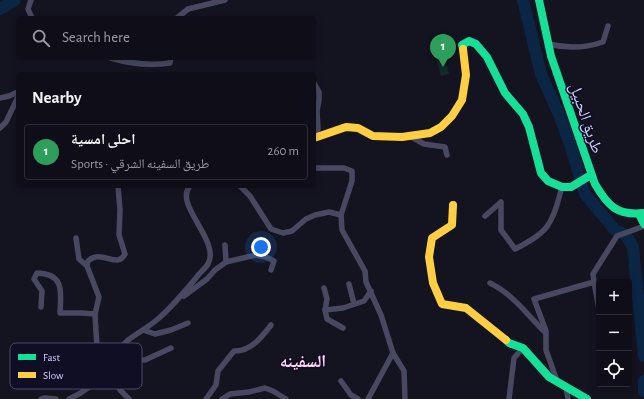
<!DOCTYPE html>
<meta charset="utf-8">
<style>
:root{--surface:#0f0e18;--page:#181721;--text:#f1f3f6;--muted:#9b9ca2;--line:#2f2e37;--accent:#2563eb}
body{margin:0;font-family:"Alegreya Sans","Noto Naskh Arabic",sans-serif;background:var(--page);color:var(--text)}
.controls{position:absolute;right:12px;bottom:12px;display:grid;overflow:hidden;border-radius:4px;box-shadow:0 2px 6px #0003}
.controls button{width:36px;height:36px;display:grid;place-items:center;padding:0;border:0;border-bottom:1px solid var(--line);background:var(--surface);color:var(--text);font:20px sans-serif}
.you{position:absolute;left:261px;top:247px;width:14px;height:14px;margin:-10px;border:3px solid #fff;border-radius:50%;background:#1a73e8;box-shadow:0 0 0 6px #1a73e833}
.badge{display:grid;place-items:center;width:26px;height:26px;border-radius:50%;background:var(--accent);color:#fff;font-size:13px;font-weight:700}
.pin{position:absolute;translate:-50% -33px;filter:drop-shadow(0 1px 2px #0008)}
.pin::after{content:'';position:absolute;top:21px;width:14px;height:12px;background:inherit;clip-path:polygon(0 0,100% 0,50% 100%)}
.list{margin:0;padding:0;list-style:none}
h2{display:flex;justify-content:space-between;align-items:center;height:52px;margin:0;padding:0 16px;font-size:17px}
h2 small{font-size:13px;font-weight:400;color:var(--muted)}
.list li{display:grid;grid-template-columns:26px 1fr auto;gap:12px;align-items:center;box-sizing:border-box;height:56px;margin:0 8px 8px;padding:0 8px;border:1px solid var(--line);border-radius:4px}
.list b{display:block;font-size:15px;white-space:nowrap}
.list p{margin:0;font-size:13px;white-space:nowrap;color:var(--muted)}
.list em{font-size:13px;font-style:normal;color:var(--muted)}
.icon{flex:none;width:22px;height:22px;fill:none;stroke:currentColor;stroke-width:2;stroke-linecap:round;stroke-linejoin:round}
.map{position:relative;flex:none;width:644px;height:399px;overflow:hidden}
.search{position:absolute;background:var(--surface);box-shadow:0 2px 6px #0003;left:16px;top:16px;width:300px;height:44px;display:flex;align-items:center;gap:10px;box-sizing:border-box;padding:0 14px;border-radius:4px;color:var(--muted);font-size:15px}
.panel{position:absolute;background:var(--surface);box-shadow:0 2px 6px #0003;left:16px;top:72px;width:300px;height:116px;border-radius:4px}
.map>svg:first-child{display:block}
.green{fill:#112b2a}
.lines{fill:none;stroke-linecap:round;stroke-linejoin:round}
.river{stroke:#0b2544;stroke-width:12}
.street{stroke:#484961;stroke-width:5.5}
.fast{stroke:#16e098;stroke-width:8}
.slow{stroke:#ffcf43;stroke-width:8}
.labels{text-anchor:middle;stroke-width:3;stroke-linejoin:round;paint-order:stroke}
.street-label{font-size:16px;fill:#d2d2ff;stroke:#0f0e25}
.neighbourhood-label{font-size:17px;font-weight:bold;fill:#ffd4f4;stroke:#0f0e25}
.key{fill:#0f0e25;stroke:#4a4966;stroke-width:1}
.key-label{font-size:11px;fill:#d2d2ff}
</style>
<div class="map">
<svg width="644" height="399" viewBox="0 0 644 399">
<rect width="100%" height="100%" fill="#141320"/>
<!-- green -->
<polygon class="green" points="445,59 449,74 441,76 437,61"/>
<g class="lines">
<!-- river -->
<g class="river">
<polyline points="523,0 541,74 558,112 571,147 585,194 615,230 625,234 633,247 644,356"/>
<polyline points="0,9 15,0"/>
<polyline points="644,381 644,391"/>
</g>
<!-- street -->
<g class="street">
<polyline points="31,0 28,9 32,18"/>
<polyline points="177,18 188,9 225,0"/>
<path d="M549,44c19,5 36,4 54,-2l5,-16"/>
<path d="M111,58c20,6 38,8 59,5l1,-5"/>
<polyline points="314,83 319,92 319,100 317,111 318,129 315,137"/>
<polyline points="0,98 9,96 18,92"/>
<polyline points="0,128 6,122 18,97"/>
<polyline points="410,136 424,144 445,147 447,155"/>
<polyline points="314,168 344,168 352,171 352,181 341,215 342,230 365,271 366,282 381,315 393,353 404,371 405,399"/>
<polyline points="240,186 250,196 271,229 283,233 292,231 306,219 315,215 329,212 341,215"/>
<path d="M485,216l16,-14v28l14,19c10,-5 27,-14 33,-24 8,-11 10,-25 14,-38"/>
<polyline points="76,238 79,259 87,266"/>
<polyline points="225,245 226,262"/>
<polyline points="594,282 593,274 617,236 644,226"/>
<path d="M490,283c23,11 38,33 56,50v17l11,31"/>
<polyline points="349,284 354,304"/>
<polyline points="324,288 327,299 325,310"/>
<polyline points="184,296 207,279 215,270 226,262 256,255 266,257 274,261 271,270"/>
<path d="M41,307l1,-16 -8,-12 3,-6c28,1 24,19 23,40h22l13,1"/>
<polyline points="343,328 327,319 325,310 343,308 364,301 371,291"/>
<polyline points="143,330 155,334 171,330 188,323"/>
<polyline points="546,331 534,299 594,282 599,309"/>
<path d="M104,377c6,-13 12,-26 23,-36 10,-8 22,-14 32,-23 14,-12 25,-26 37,-40 3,-5 9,-9 12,-14 13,-23 -35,-60 -18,-78"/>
<polyline points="104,377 134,360 145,360 171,348"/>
<polyline points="104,377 114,377 120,390 129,399"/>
<polyline points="341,381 351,395 358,399"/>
<polyline points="566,387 568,399"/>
<polyline points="41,399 44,398 56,399"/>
<path d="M69,399l10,-5 25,-17 -7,-31 -1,-14 -1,-18 4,-17 -12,-31 1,-5c14,-13 29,9 37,-7l-6,-19 1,-25 -2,-24"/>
<path d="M206,399l10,-14 2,-14 16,-20c16,1 28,-14 37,-26"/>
<polyline points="222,399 230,394 249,392 265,388 273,391 286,399"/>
<polyline points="368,399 393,353"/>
<polyline points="509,399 514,358 523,348"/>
</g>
<!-- fast -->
<g class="fast">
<path d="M539,0l12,56 44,128c13,22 22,32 49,29"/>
<polyline points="463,49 462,45 469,41 476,44 487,57 505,93 523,114 529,127 541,173 548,181 562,187 571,187 591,175"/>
<polyline points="639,214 644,224"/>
<polyline points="506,340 509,343 523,348 549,377 587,399"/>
</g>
<!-- slow -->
<g class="slow">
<polyline points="314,138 346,127 358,128 373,136 402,137 430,133 441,127 452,116 462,100 466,75 463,49"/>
<polyline points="453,205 452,225 432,238 429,257 433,283 442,304 466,308 506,340"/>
</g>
</g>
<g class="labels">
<!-- street labels -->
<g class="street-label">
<text transform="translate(587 118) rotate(71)" y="6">طريق الحبيل</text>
</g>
<!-- neighbourhood labels -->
<g class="neighbourhood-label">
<text x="303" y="367">السفينه</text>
</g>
</g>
<!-- legend -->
<rect x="10" y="343" width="132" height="46" rx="6" class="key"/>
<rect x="18" y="354" width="18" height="6" fill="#16e098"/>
<rect x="18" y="372" width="18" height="6" fill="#ffcf43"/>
<g class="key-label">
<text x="43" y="361">Fast</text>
<text x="43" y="379">Slow</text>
</g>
</svg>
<div class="controls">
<button>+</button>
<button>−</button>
<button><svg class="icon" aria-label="locate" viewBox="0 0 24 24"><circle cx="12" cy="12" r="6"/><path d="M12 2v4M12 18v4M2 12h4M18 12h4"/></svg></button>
</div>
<div class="you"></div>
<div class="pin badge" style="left:443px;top:67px;background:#2e9e5b">1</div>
<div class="search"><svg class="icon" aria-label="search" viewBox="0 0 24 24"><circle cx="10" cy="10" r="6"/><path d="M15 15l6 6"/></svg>Search here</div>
<section class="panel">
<h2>Nearby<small></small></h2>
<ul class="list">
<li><span class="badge" style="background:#2e9e5b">1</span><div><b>احلى امسية</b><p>Sports · طريق السفينه الشرقي</p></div><em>260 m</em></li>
</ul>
</section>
</div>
